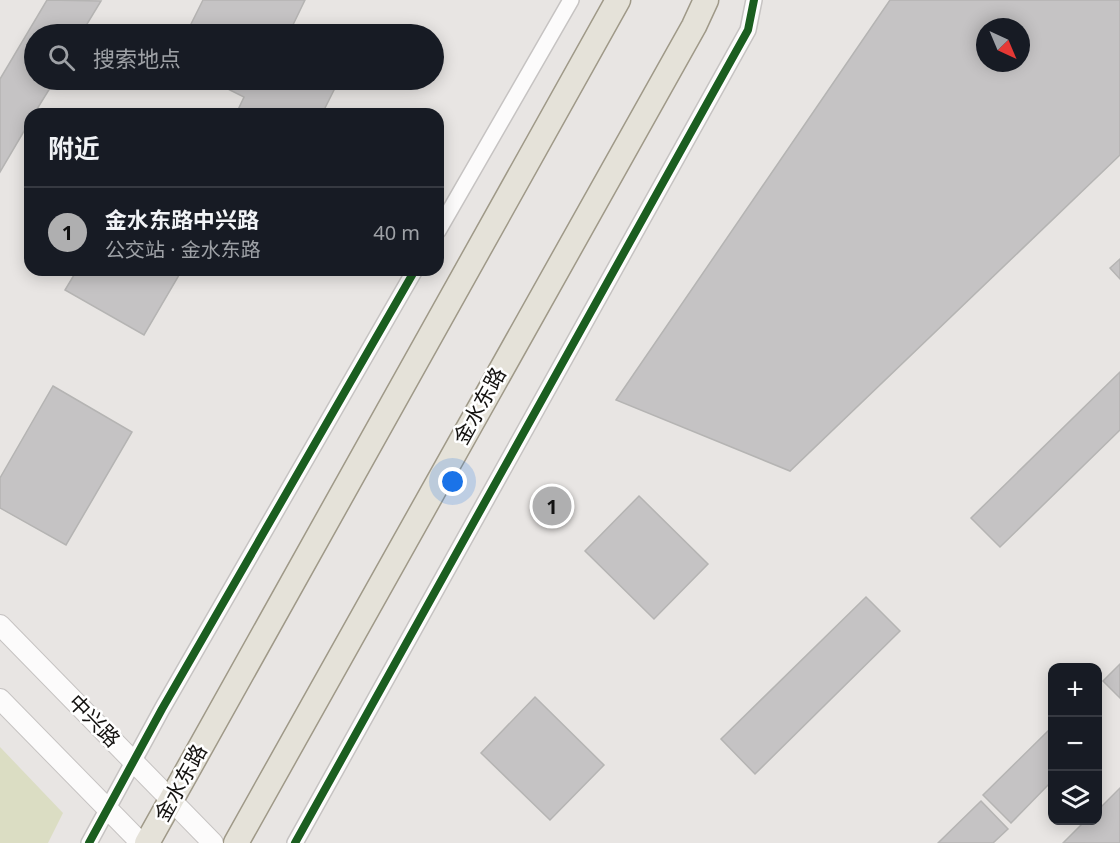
<!DOCTYPE html>
<html lang="zh">
<meta charset="utf-8">
<style>
:root{--surface:#171b24;--page:#242831;--text:#f1f3f6;--muted:#9ea1a6;--line:#363941;--accent:#afafb0}
body{margin:0;font-family:"Noto Sans","Noto Sans SC",sans-serif;background:var(--page);color:var(--text)}
.controls{position:absolute;right:18px;bottom:18px;display:grid;overflow:hidden;border-radius:12px;box-shadow:0 3px 15px #0003}
.controls button{width:54px;height:54px;display:grid;place-items:center;padding:0;border:0;border-bottom:2px solid var(--line);background:var(--surface);color:var(--text);font:30px sans-serif}
.compass{position:absolute;left:976px;top:18px;width:54px;height:54px;border-radius:50%;background:var(--surface);box-shadow:0 3px 15px #0003;rotate:136deg}
.you{position:absolute;left:453px;top:482px;width:21px;height:21px;margin:-15px;border:4px solid #fff;border-radius:50%;background:#1a73e8;box-shadow:0 0 0 9px #1a73e833}
.badge{display:grid;place-items:center;width:39px;height:39px;border-radius:50%;background:var(--accent);color:#111;font-size:20px;font-weight:700}
.pin{position:absolute;translate:-50% -50%;border:3px solid #fff;box-shadow:0 2px 6px #0006}
.list{margin:0;padding:0;list-style:none}
h2{display:flex;justify-content:space-between;align-items:center;height:78px;margin:0;padding:0 24px;font-size:26px}
h2 small{font-size:20px;font-weight:400;color:var(--muted)}
.list li{display:grid;grid-template-columns:39px 1fr auto;gap:18px;align-items:center;box-sizing:border-box;height:90px;padding:0 24px;border-top:2px solid var(--line)}
.list b{display:block;font-size:22px;white-space:nowrap}
.list p{margin:0;font-size:20px;white-space:nowrap;color:var(--muted)}
.list em{font-size:20px;font-style:normal;color:var(--muted)}
.icon{flex:none;width:33px;height:33px;fill:none;stroke:currentColor;stroke-width:2;stroke-linecap:round;stroke-linejoin:round}
.map{position:relative;flex:none;width:1120px;height:843px;overflow:hidden}
.search{position:absolute;background:var(--surface);box-shadow:0 3px 15px #0003;left:24px;top:24px;width:420px;height:66px;display:flex;align-items:center;gap:15px;box-sizing:border-box;padding:0 21px;border-radius:33px;color:var(--muted);font-size:22px}
.panel{position:absolute;background:var(--surface);box-shadow:0 3px 15px #0003;left:24px;top:108px;width:420px;height:168px;border-radius:18px}
.map>svg:first-child{display:block}
.green{fill:#dbddc3}
.building{fill:#c5c3c4;stroke:#b5b4b3;stroke-width:1.5;fill-rule:evenodd}
.lines{fill:none;stroke-linecap:round;stroke-linejoin:round}
.minor-casing{stroke:#c6c3c2;stroke-width:18}
.tertiary-casing{stroke:#c6c3c2;stroke-width:22}
.primary-casing{stroke:#9f9988;stroke-width:27}
.minor{stroke:#fcfbfb;stroke-width:15}
.tertiary{stroke:#fcfbfb;stroke-width:20}
.primary{stroke:#e5e2d9;stroke-width:24}
.cycleway-casing{stroke:#fff;stroke-width:11}
.cycleway{stroke:#1b5e20;stroke-width:8}
.labels{text-anchor:middle;stroke-width:5;stroke-linejoin:round;paint-order:stroke}
.street-label{font-size:21px;fill:#141210;stroke:#fff}
</style>
<div class="map">
<svg width="1120" height="843" viewBox="0 0 1120 843">
<rect width="100%" height="100%" fill="#e8e5e3"/>
<!-- green -->
<polygon class="green" points="0,747 63,813 48,843 0,843"/>
<!-- building -->
<g class="building">
<polygon points="47,0 101,1 81,34 34,34 34,80 55,80 34,114 30,114 30,121 0,172 0,79"/>
<polygon points="203,0 305,0 290,31 297,34 186,34"/>
<path d="M890,0h230v155l-330,316 -174,-71zM985,27h36v36h-36z"/>
<polygon points="210,80 339,80 322,114 236,114 244,97"/>
<polygon points="1120,259 1120,279 1110,268"/>
<polygon points="77,270 182,270 144,335 65,290"/>
<polygon points="1120,372 1120,430 1000,547 971,518"/>
<polygon points="53,386 132,432 66,545 0,508 0,478"/>
<polygon points="639,496 708,564 654,619 585,551"/>
<polygon points="866,597 900,631 755,774 721,739"/>
<polygon points="1120,664 1120,698 1103,681"/>
<polygon points="535,697 604,765 550,820 481,753"/>
<polygon points="1052,727 1052,781 1011,823 983,795"/>
<polygon points="1120,788 1120,843 1063,843 1086,820 1098,820 1098,810"/>
<polygon points="981,801 1008,829 993,843 938,843"/>
</g>
<g class="lines">
<defs>
<g id="minor">
<polyline points="438,231 571,0"/>
<polyline points="89,843 162,709 415,270"/>
<polyline points="295,843 748,30 754,0"/>
</g>
<g id="tertiary">
<polyline points="0,625 213,843"/>
<polyline points="0,699 141,843"/>
</g>
<g id="primary">
<polyline points="147,843 618,0"/>
<polyline points="236,843 694,26 706,0"/>
</g>
</defs>
<!-- minor casing -->
<use href="#minor" class="minor-casing"/>
<!-- tertiary casing -->
<use href="#tertiary" class="tertiary-casing"/>
<!-- primary casing -->
<use href="#primary" class="primary-casing"/>
<!-- minor -->
<use href="#minor" class="minor"/>
<!-- tertiary -->
<use href="#tertiary" class="tertiary"/>
<!-- primary -->
<use href="#primary" class="primary"/>
<defs>
<g id="cycleway">
<polyline points="89,843 162,709 415,270"/>
<polyline points="295,843 748,30 754,0"/>
</g>
</defs>
<!-- cycleway casing -->
<use href="#cycleway" class="cycleway-casing"/>
<!-- cycleway -->
<use href="#cycleway" class="cycleway"/>
</g>
<g class="labels">
<!-- street labels -->
<g class="street-label">
<text transform="translate(480 406) rotate(-61)" y="7">金水东路</text>
<text transform="translate(94 721) rotate(46)" y="7">中兴路</text>
<text transform="translate(181 783) rotate(-61)" y="7">金水东路</text>
</g>
</g>
</svg>
<div class="controls">
<button>+</button>
<button>−</button>
<button><svg class="icon" aria-label="layers" viewBox="0 0 24 24"><path d="M12 4l9 5-9 5-9-5zM3 14l9 5 9-5"/></svg></button>
</div>
<svg class="compass" viewBox="-18 -18 36 36"><path d="M0-13l5 13h-10z" fill="#e53935"/><path d="M0 13l5-13h-10z" fill="#9ea1a6"/></svg>
<div class="you"></div>
<div class="pin badge" style="left:552px;top:506px">1</div>
<div class="search"><svg class="icon" aria-label="search" viewBox="0 0 24 24"><circle cx="10" cy="10" r="6"/><path d="M15 15l6 6"/></svg>搜索地点</div>
<section class="panel">
<h2>附近<small></small></h2>
<ul class="list">
<li><span class="badge">1</span><div><b>金水东路中兴路</b><p>公交站 · 金水东路</p></div><em>40 m</em></li>
</ul>
</section>
</div>
